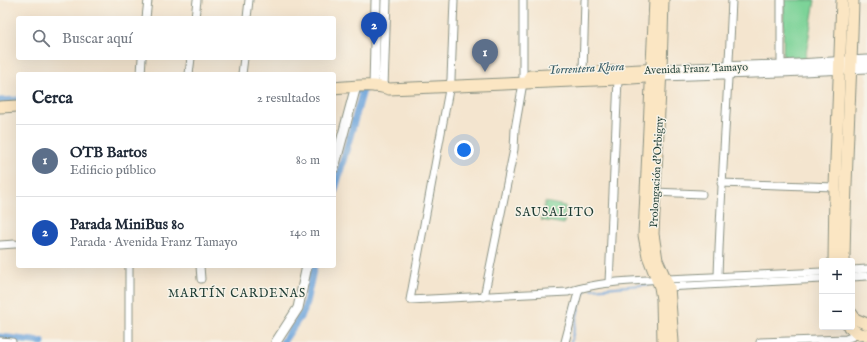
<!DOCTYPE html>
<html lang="es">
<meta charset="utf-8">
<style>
:root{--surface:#fff;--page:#f6f6f7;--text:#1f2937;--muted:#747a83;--line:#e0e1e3;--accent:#1a73e8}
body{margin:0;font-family:"IM FELL English",serif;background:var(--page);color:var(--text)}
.controls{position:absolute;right:12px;bottom:12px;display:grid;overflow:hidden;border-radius:4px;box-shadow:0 4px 16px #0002}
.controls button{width:36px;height:36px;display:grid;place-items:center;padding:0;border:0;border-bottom:1px solid var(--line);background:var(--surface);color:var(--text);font:20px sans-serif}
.you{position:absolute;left:464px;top:150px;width:14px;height:14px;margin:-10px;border:3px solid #fff;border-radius:50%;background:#1a73e8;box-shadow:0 0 0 6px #1a73e833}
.badge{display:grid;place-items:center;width:26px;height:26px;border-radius:50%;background:var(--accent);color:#fff;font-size:13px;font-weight:700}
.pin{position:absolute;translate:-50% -33px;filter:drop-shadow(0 1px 2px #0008)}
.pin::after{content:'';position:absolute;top:21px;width:14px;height:12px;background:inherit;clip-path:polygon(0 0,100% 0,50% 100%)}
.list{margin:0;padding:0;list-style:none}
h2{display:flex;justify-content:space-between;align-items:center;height:52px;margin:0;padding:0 16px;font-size:17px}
h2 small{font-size:13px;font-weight:400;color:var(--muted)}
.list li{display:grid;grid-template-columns:26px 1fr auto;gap:12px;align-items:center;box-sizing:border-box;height:72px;padding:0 16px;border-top:1px solid var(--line)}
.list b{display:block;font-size:15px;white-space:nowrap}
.list p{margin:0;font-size:13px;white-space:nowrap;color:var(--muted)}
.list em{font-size:13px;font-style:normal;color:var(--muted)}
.icon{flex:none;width:22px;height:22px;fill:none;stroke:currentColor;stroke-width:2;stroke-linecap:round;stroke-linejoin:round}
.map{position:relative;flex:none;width:867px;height:342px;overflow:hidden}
.search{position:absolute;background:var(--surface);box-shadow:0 4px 16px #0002;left:16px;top:16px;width:320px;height:44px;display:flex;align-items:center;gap:10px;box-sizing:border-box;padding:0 14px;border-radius:4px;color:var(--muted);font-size:15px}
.panel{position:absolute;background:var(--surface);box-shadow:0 4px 16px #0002;left:16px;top:72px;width:320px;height:196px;border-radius:4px}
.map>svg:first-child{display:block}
.green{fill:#7dd398;stroke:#4e8866}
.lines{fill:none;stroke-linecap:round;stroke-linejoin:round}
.stream{stroke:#6da4db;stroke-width:2}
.canal{stroke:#6da4db;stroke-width:7}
.minor-casing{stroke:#8a9182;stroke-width:9}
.tertiary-casing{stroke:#8a9182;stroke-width:11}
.secondary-casing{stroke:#8a9182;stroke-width:13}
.minor{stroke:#fff;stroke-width:7}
.tertiary{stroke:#fff;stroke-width:9}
.secondary{stroke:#fbe6c3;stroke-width:11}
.labels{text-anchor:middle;stroke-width:3;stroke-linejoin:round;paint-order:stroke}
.street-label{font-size:11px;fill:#1f3d34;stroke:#f7f3e8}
.water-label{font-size:12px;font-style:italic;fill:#365c66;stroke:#f7f3e8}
.neighbourhood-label{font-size:12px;letter-spacing:1px;fill:#1f3d34;stroke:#f7f3e8}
</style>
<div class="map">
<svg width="867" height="342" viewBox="0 0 867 342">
<rect width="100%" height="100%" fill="#f7f3e8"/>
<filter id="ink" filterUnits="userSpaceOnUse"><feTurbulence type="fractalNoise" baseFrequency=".025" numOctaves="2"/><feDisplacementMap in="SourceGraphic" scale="8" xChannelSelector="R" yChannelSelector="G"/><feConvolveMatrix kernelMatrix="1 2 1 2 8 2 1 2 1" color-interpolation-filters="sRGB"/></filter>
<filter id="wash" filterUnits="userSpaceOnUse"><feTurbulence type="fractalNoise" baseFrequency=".012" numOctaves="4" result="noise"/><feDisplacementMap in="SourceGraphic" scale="16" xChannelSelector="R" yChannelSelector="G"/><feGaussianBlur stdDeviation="0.9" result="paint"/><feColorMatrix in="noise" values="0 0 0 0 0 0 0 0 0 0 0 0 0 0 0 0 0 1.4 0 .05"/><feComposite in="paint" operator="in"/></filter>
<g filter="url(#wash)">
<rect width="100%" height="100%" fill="#f4e5cf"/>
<!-- green -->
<g class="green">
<polygon points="784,0 815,0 805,60 789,61 783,58"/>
<polygon points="545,202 565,206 564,224 541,220"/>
</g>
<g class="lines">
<!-- stream -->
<g class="stream">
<polyline points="672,283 799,276"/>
<polyline points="591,289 654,284"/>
<polyline points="571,342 582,295 586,290"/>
</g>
<!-- canal -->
<g class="canal">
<polyline points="0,101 18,100"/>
<polyline points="334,193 363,90 355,91"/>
<polyline points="0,337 42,342"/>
<polyline points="283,342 304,311 314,266"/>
</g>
</g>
</g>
<g filter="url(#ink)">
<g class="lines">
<defs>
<g id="minor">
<path d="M454,0l-3,79 -41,221 158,-8c32,-11 65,-11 99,-13 52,-2 103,-5 155,-7"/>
<polyline points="146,18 148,0"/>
<polyline points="195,18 197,0"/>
<polyline points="247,18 249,0"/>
<polyline points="781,70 781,0"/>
<polyline points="583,72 585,0"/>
<polyline points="141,74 142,58"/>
<polyline points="189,74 191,58"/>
<polyline points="242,74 244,58"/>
<polyline points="721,183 835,187"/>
<polyline points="654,192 702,194"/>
<polyline points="0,245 15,244"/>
<polyline points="129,266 129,342"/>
<polyline points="200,266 201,279"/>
<polyline points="852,270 867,269"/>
<path d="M718,276c3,-92 10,-184 14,-276"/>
<polyline points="852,277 867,276"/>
<polyline points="609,283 618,79"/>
<polyline points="666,287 822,279"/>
<polyline points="484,297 514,149 515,129 523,83 523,0"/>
<polyline points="0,341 12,342"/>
<polyline points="565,342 579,289"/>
<polyline points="760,342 846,339 859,334"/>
</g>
<g id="tertiary">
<polyline points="661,69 780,65 867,60"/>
<polyline points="661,76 781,72 867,68"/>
<polyline points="374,87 376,0"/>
<polyline points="383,87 386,0"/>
<polyline points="334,168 356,86"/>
<polyline points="276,342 298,308 307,266"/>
</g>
<g id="secondary">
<polyline points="655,0 644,235 648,256 660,287 662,299 663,342"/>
<polyline points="663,0 661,69 653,234 657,260 669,287 673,342"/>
<polyline points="530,76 659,69"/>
<path d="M334,88c17,-1 39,-5 55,1l229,-10 41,-3"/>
<polyline points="0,107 18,106"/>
<polyline points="834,261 835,187 842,0"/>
<path d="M844,261c1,-87 7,-174 9,-261"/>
<polyline points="852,314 855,319 867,324"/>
<polyline points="849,327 859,334 867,335"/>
</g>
</defs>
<!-- minor casing -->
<use href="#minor" class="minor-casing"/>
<!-- tertiary casing -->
<use href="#tertiary" class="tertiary-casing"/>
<!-- secondary casing -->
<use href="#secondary" class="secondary-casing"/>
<!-- minor -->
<use href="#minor" class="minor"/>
<!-- tertiary -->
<use href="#tertiary" class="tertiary"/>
<!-- secondary -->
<use href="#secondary" class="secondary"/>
</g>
</g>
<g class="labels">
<!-- street labels -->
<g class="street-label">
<text transform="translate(696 68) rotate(-2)" y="4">Avenida Franz Tamayo</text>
<text transform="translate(656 172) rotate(-87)" y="4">Prolongación d'Orbigny</text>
</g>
<!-- water labels -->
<g class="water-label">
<text transform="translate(586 68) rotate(-3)" y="4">Torrentera Khora</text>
</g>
<!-- neighbourhood labels -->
<g class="neighbourhood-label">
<text x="555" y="216">SAUSALITO</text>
<text x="237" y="297">MARTÍN CARDENAS</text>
</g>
</g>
</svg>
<div class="controls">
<button>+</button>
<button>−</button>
</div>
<div class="you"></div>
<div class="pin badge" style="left:485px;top:72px;background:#5c6f8a">1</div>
<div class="pin badge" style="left:374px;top:45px;background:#1a4fb4">2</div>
<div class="search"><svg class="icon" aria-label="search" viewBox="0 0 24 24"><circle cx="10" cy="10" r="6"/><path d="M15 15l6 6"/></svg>Buscar aquí</div>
<section class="panel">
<h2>Cerca<small>2 resultados</small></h2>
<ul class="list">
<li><span class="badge" style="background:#5c6f8a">1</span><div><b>OTB Bartos</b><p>Edificio público</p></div><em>80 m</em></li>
<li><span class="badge" style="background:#1a4fb4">2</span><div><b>Parada MiniBus 80</b><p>Parada · Avenida Franz Tamayo</p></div><em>140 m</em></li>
</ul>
</section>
</div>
